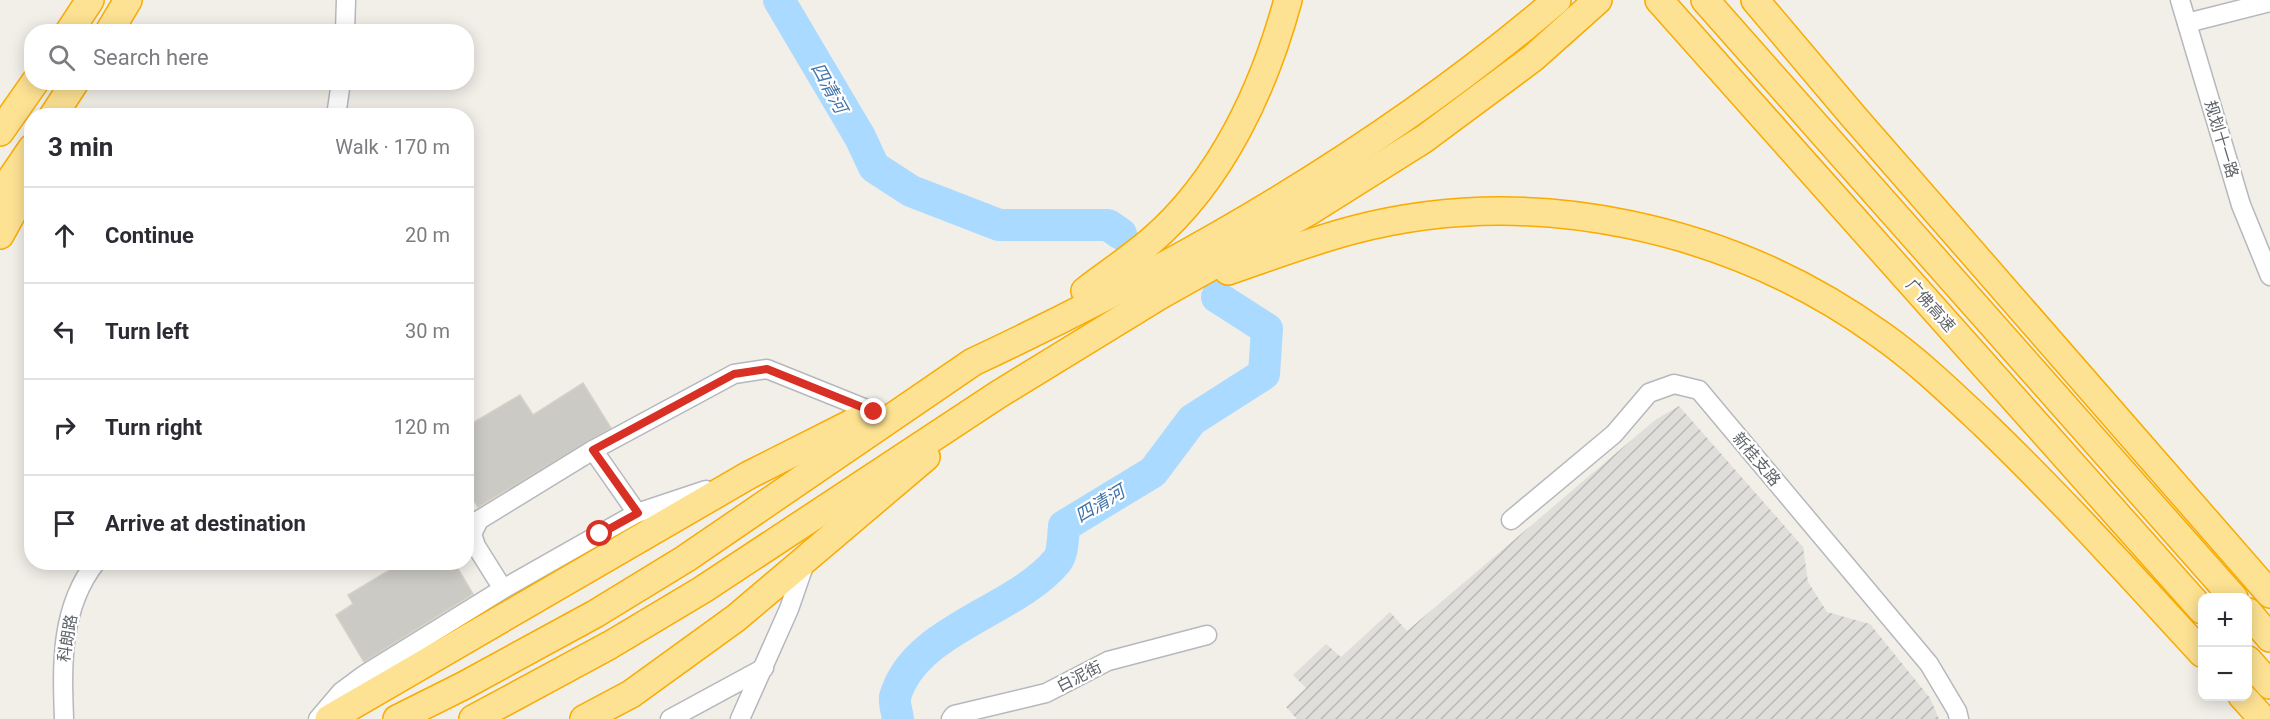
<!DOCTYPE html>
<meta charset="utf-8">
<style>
:root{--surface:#fff;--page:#f2f2f3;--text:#2b2b33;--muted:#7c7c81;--line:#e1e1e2}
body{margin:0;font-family:Roboto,"Noto Sans SC",sans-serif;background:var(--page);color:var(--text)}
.controls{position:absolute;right:18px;bottom:18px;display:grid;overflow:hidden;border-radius:12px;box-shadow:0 3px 15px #0003}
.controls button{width:54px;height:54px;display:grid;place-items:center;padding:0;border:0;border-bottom:2px solid var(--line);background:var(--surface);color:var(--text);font:30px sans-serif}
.stop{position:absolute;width:18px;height:18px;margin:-14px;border:4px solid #d93025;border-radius:50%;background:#fff}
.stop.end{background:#d93025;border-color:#fff;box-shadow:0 2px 6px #0008}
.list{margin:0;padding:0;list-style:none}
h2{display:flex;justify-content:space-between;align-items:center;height:78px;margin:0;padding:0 24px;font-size:26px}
h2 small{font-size:20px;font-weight:400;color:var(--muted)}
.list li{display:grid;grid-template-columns:39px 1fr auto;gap:18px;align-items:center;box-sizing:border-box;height:96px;padding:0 24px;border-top:2px solid var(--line)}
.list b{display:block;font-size:22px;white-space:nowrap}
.list em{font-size:20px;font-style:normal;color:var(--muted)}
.icon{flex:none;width:33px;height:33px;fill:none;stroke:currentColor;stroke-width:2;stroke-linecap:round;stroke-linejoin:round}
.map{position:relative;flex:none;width:2270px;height:719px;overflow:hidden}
.search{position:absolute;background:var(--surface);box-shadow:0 3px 15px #0003;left:24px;top:24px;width:450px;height:66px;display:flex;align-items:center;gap:15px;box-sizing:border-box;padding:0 21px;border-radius:24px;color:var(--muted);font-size:22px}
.panel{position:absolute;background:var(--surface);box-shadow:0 3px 15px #0003;left:24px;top:108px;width:450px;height:462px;border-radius:24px}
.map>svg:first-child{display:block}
.industrial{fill:url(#industrial-furrows)}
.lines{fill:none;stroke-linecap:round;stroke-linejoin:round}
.river{stroke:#aadaff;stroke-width:32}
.building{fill:#cccac5;stroke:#d6d1c6;stroke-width:1.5}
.minor-casing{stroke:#b5b8bc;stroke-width:21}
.highway-casing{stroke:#f9ab00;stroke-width:30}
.minor{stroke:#fff;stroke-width:18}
.highway{stroke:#fde293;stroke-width:27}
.route{stroke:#d93025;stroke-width:8}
.labels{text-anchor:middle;stroke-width:4.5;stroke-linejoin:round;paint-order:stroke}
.street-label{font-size:16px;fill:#5f6368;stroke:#fff}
.water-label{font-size:18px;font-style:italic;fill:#4174aa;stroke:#fff}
</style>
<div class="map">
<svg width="2270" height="719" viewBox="0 0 2270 719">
<defs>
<pattern id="industrial-furrows" width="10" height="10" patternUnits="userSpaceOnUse" patternTransform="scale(1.5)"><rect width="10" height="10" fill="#e0deda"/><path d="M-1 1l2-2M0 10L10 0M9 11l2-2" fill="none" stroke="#b9b8b5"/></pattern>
</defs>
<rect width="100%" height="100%" fill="#f1efe8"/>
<!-- industrial -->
<polygon class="industrial" points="1679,406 1803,547 1808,582 1827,612 1870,624 1930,698 1939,719 1297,719 1286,707 1306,688 1293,675 1326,644 1341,657 1390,612 1407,631 1655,420"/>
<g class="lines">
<!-- river -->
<g class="river">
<polyline points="779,0 860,137 874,167 911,191 999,225 1108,225 1121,234"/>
<path d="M898,719c-1,-7 -4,-16 -3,-22 19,-68 120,-85 162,-136 6,-7 6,-25 7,-35l89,-54 39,-52 72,-46 3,-45 -50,-32"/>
</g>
</g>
<!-- building -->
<g class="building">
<polygon points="583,383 611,428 478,507 466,489 466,455 472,452 466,444 466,427 520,395 533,415"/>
<polygon points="403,562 454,562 473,594 364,662 336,615 353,604 348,595"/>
</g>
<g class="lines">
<defs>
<g id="minor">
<polyline points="2180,0 2241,205 2270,276"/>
<polyline points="2187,23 2270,2"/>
<polyline points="345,32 346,0"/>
<polyline points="336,116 341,82"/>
<polyline points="593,450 637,513"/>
<polyline points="1511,520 1614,434 1649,393 1674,384 1699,390 1929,664 1957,711 1959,719"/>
<polyline points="503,589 476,546 472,534 479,520 593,450 734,374 767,369 874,412"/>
<path d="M64,719c-2,-55 -4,-111 32,-157"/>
<polyline points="318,719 341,692 364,675 503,589 637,513 706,490"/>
<polyline points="670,719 764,668"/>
<polyline points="740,719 789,609 806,560"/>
<polyline points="951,719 954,715 1046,693 1108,661 1207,635"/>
</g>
<g id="highway">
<polyline points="1659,0 2202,610"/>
<polyline points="1705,0 2234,598"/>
<polyline points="1755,0 1853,116 2270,594"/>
<polyline points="69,32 90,0"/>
<polyline points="109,32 128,0"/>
<polyline points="53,116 75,82"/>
<polyline points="0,132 35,82"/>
<polyline points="0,195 32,148"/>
<polyline points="0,235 32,177"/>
<path d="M1228,271c41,-14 83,-30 125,-41 180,-47 378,-3 528,105 37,26 71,59 104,90 76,73 146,151 217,228"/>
<path d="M1085,291c22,-17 45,-32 66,-50 71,-61 113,-153 137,-241"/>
<polyline points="2248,612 2270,638"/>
<polyline points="2248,660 2270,685"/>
<polyline points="2242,696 2263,719"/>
<polyline points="329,719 749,475 870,414"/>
<path d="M397,719l66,-33 132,-72 90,-55 288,-197c207,-97 410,-213 584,-362"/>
<polyline points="473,719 610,645 702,590 999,394 1159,296 1308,212 1424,139 1533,58 1598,0"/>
<polyline points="584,719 631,694 736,618 926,457"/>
</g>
</defs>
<!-- minor casing -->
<use href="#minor" class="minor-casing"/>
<!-- highway casing -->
<use href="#highway" class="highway-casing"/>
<!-- minor -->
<use href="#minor" class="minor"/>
<!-- highway -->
<use href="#highway" class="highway"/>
</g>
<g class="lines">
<!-- route -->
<polyline class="route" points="600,534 638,513 593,450 734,374 767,369 874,412"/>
</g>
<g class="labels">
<!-- street labels -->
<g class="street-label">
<text transform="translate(2222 139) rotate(73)" y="6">规划十一路</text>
<text transform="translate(1931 305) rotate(48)" y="6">广佛高速</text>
<text transform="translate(1757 459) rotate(50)" y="6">新桂支路</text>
<text transform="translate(67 638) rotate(-80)" y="6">科朗路</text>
<text transform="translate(1079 676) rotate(-27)" y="6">白泥街</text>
</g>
<!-- water labels -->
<g class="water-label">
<text transform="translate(829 88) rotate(61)" y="6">四清河</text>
<text transform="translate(1100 504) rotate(-31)" y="6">四清河</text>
</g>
</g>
</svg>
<div class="controls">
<button>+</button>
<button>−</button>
</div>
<div class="stop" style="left:600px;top:534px"></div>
<div class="stop end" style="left:874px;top:412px"></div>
<div class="search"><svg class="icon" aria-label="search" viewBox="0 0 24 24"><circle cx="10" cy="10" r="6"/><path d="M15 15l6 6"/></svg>Search here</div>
<section class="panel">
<h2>3 min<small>Walk · 170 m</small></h2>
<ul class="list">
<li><svg class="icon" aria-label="ahead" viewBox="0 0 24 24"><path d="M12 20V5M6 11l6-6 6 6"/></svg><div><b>Continue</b></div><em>20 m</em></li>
<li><svg class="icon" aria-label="left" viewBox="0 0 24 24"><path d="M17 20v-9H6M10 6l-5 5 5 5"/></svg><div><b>Turn left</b></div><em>30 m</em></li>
<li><svg class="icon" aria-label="right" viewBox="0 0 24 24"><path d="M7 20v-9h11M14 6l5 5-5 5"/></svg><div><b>Turn right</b></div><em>120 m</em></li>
<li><svg class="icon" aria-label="arrive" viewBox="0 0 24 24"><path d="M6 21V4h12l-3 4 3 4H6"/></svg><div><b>Arrive at destination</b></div></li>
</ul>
</section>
</div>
